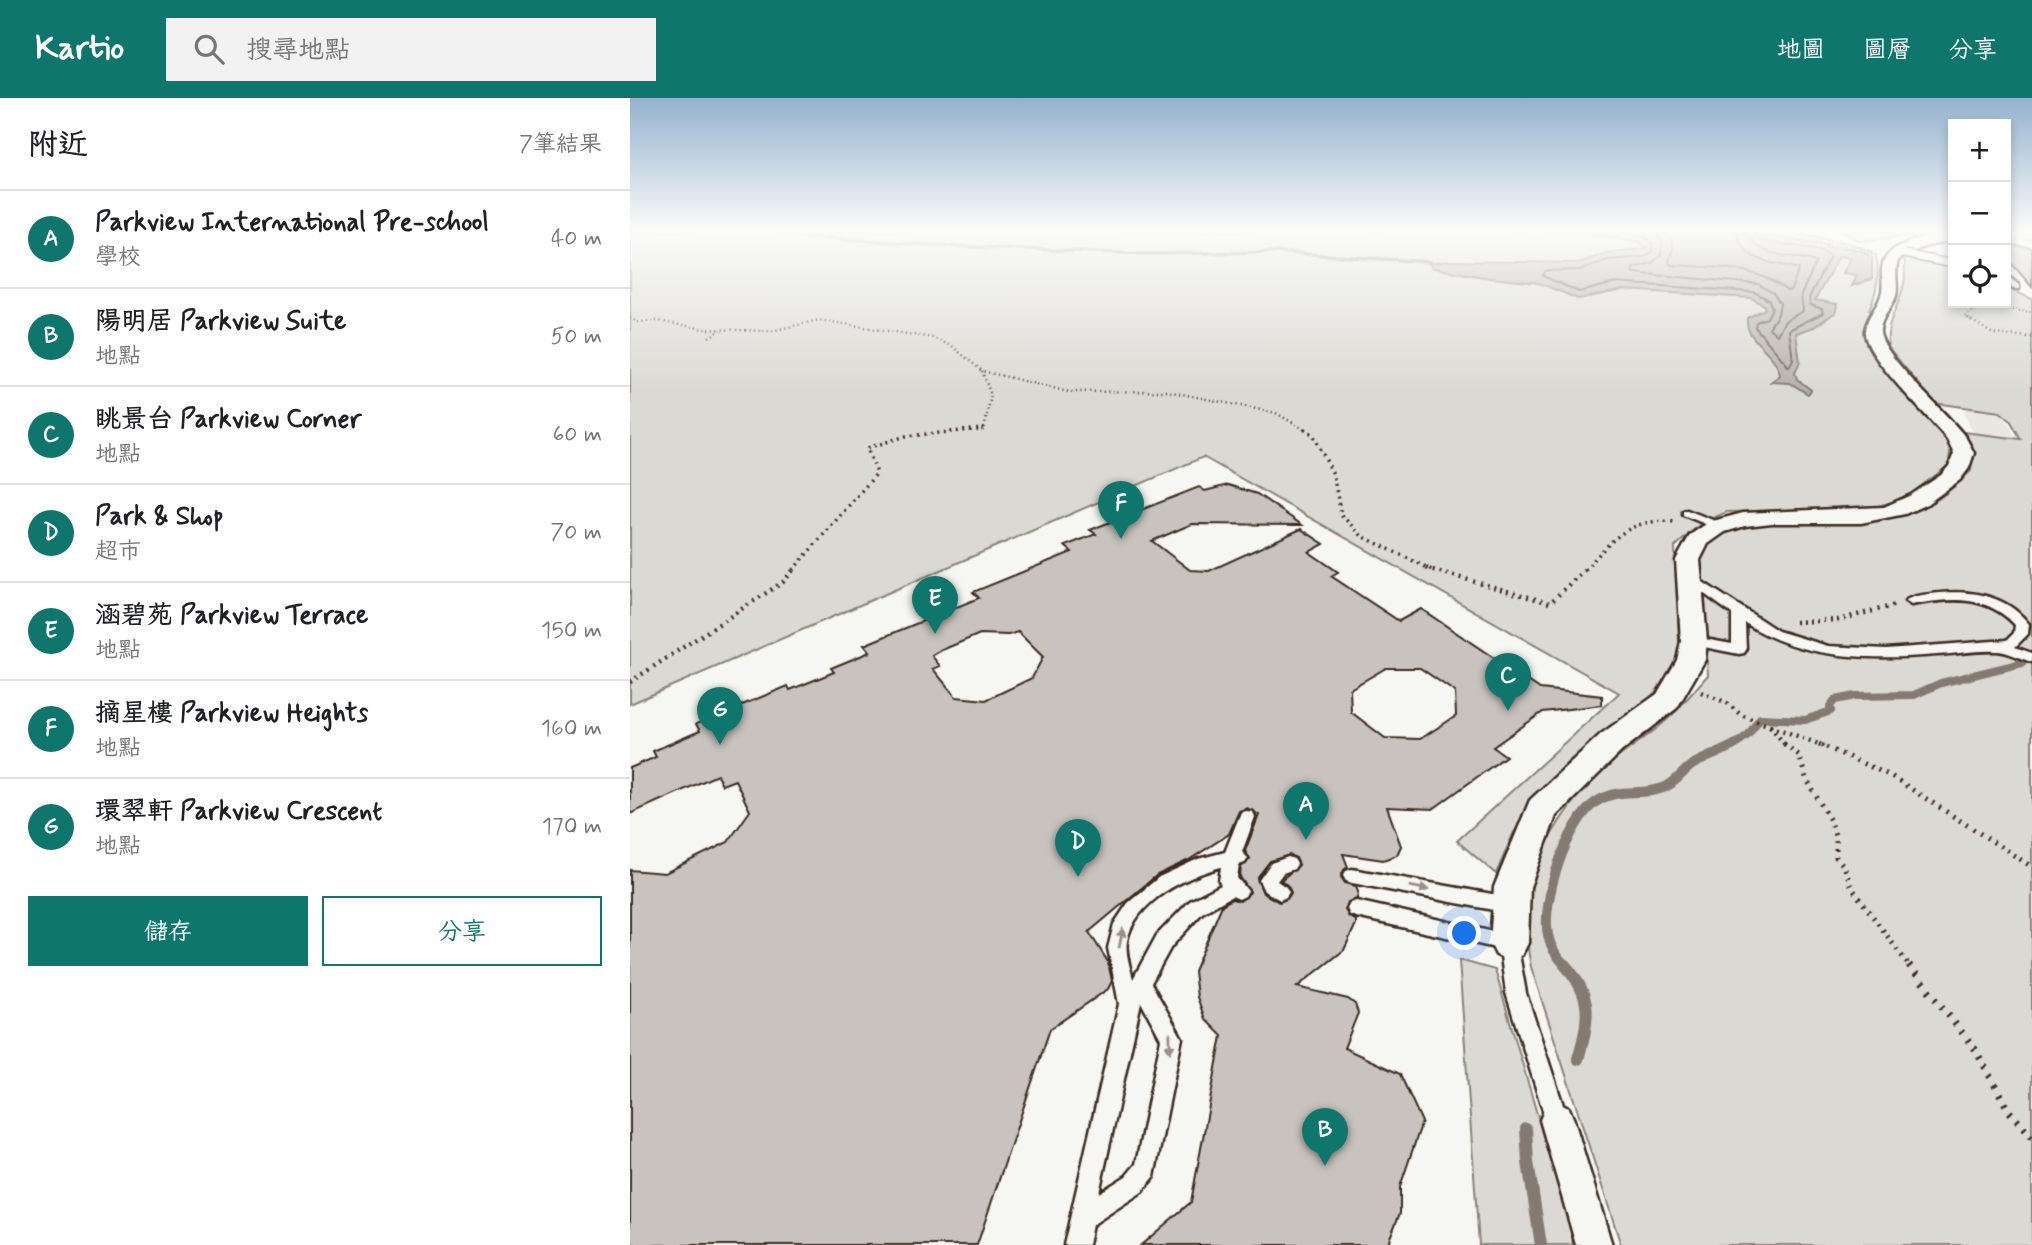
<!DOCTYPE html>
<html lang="zh-TW">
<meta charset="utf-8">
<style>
:root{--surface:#fff;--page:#f2f2f2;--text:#202124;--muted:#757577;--line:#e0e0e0;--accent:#0f766e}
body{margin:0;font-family:Mynerve,"LXGW WenKai TC",sans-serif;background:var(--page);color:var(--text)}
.controls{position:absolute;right:21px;top:21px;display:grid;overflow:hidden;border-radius:0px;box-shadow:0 4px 10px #0003}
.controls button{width:63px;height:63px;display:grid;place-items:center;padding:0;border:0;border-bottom:2px solid var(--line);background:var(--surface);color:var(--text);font:35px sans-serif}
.you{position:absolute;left:835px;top:836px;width:24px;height:24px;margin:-18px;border:5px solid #fff;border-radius:50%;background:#1a73e8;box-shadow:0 0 0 10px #1a73e833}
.badge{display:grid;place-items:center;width:46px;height:46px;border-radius:50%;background:var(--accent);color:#fff;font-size:23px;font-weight:700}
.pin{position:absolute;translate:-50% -58px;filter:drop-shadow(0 2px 4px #0008)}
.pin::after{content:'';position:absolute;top:37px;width:24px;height:21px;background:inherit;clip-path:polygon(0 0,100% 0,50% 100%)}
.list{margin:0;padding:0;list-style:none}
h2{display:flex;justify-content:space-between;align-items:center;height:91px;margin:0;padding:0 28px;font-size:30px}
h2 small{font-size:23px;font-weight:400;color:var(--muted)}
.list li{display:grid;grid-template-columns:46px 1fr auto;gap:21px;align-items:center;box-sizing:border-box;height:98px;padding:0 28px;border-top:2px solid var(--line)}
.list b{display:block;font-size:26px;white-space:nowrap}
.list p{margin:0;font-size:23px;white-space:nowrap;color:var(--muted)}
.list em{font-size:23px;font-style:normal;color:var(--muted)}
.actions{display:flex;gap:14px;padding:21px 28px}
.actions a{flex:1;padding:16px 0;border:2px solid var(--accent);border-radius:0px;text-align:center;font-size:24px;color:var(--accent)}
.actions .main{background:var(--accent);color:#fff}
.icon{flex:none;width:38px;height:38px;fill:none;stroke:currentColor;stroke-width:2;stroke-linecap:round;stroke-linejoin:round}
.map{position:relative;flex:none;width:1402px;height:1147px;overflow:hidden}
header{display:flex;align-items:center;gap:42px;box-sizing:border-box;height:98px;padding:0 35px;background:var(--accent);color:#fff}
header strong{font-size:33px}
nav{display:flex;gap:38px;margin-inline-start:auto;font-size:24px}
.search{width:490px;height:63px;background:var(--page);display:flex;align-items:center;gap:18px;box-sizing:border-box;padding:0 24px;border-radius:0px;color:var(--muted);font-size:26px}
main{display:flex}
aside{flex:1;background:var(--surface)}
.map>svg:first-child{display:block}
.built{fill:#e8e7e2}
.green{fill:#dad9d3;stroke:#8a8278;stroke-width:2}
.water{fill:#b6b0a9;stroke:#857a71;stroke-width:2}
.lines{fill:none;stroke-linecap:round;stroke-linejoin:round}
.shore{stroke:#6c6056;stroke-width:2}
.stream-far3{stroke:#857a71;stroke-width:3.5}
.stream-far2{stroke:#857a71;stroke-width:8}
.stream-far1{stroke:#857a71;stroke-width:10}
.stream{stroke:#857a71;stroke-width:12}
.building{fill:#c8c3be;stroke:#3b2a1e;stroke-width:2;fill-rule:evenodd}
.service-casing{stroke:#3b2a1e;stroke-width:5}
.pedestrian-casing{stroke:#3b2a1e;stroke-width:5}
.minor-casing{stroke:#3b2a1e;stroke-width:5}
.path-far5{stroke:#3b2a1e;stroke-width:2;stroke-dasharray:1 2.5;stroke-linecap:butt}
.path-far4{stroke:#3b2a1e;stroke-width:2.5;stroke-dasharray:1 3.5;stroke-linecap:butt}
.path-far3{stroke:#3b2a1e;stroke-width:3.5;stroke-dasharray:2 4.5;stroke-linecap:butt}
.path-far2{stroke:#3b2a1e;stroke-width:4.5;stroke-dasharray:2 5;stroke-linecap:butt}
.path-far1{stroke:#3b2a1e;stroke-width:5;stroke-dasharray:2 6;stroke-linecap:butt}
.path{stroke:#3b2a1e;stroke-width:7;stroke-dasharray:2.5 8;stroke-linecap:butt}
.service{fill:#f6f6f2;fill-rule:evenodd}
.pedestrian{fill:#f6f6f2;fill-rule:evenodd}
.minor{fill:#f6f6f2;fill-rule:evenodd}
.service-bridge-casing{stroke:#3b2a1e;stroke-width:10;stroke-linecap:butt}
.service-bridge{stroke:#f6f6f2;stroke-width:7}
.oneway{fill:#989088}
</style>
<header>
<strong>Kartio</strong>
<div class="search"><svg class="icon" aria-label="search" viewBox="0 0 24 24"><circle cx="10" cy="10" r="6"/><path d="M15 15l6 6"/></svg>搜尋地點</div>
<nav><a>地圖</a><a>圖層</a><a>分享</a></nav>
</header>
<main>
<aside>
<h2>附近<small>7筆結果</small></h2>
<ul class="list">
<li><span class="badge">A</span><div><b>Parkview International Pre-school</b><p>學校</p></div><em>40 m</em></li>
<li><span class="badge">B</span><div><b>陽明居 Parkview Suite</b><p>地點</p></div><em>50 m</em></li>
<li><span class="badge">C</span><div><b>眺景台 Parkview Corner</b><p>地點</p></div><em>60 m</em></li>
<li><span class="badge">D</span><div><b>Park &amp; Shop</b><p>超市</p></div><em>70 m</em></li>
<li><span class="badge">E</span><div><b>涵碧苑 Parkview Terrace</b><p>地點</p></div><em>150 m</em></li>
<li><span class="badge">F</span><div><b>摘星樓 Parkview Heights</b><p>地點</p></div><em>160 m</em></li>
<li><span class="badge">G</span><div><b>環翠軒 Parkview Crescent</b><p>地點</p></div><em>170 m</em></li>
</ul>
<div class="actions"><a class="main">儲存</a><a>分享</a></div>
</aside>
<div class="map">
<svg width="1402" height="1147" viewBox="0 0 1402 1147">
<rect width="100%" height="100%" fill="#f6f6f2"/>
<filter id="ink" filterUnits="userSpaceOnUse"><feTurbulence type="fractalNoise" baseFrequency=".0143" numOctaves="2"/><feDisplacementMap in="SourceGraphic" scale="14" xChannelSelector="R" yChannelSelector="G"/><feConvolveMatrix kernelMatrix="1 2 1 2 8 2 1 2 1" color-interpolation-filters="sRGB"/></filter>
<g filter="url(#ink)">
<!-- built -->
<polygon class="built" points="1337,310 1369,315 1377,323 1386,340 1343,335 1334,315"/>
<!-- green -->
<g class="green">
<path d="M0,133h1138c34,5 78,5 108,24 4,17 1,39 -7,54l8,2 -7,22 74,102 6,16 -1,14 -45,34 -30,8 -147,5 -26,11 -26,24 5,119 -34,36 -78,60 -37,45 -18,27 -17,40 -39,-33 162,-148 -416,-236 -573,247z"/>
<polygon points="1212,133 1285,133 1294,136 1230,143"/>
<path d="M1276,158l47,10v37h53v-15l26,11v946h-411l-90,-278c-15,-74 12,-135 63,-189 23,-24 55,-40 78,-63 13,-13 24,-27 36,-40l-9,-122 22,-22 21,-8c45,-1 145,3 182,-16 18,-8 33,-23 47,-36l1,-16 -9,-23 58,7 -11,-19 -10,-8 -66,-9 -46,-56c-3,-27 12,-40 16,-64 2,-9 -1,-17 2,-27z"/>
<polygon points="829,862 865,872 943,1139 942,1147 849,1147"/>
</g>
<!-- water -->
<path class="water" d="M949,133h143l104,13 -1,2c17,3 32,-1 47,12v21l-20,7 5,-11 -14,-2 8,-15 -12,-2 -24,44 22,4 -1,8 -22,15 -18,6 4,29 -5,11 2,6 14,11 -3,4 -18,-11 -19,-1 9,-7c-4,-24 -36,-34 -33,-57l18,-9 -1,-4 -13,-7 -127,-8 -46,9 -39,-16 -50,-5 -56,-10 -4,-4 17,-3 133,2 27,-10 41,-5 -8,-6z"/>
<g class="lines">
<!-- shore -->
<g class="shore">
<polyline points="989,133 1016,139 1023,147 1022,154 1015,159 978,162 951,172 915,173 913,178 949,194 985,185 1124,194 1139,202 1142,210 1137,220 1126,224 1125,229 1159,269 1163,262 1159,232 1193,215 1192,211 1181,207 1179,200 1200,158 1190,152 1132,143 1127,140 1126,133"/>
<path d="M1023,133l9,10 -1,14 -9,8 -19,5v5l125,11 15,9 7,10 -2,11 -9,14 8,7 8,-14 18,-10 -2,-16 15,-33c-24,-9 -61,-2 -69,-31"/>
<path d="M1038,133l5,16 -4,15 2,3c41,3 83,-1 116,26l4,-1 8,-21c-27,-7 -56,-6 -63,-38"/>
</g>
<!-- stream-far3 -->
<g class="stream-far3">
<polyline points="142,133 169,138 321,148 515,156 646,154 801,164"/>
<polyline points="1105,134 1109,133"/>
</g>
<!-- stream-far2 -->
<polyline class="stream-far2" points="1103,648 1118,637 1130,620 1175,622 1201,613 1200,608 1205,602 1225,598 1284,597 1311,585 1392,565"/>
<!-- stream-far1 -->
<path class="stream-far1" d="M937,869c-9,-9 -17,-19 -19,-32 -7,-33 19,-113 48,-133 24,-16 43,-5 67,-14 12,-4 19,-16 29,-23 14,-8 30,-13 44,-21"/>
<!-- stream -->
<g class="stream">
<path d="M935,867c29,32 24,55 13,94"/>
<polyline points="896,1031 898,1064 911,1147"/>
</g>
</g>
<!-- building -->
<g class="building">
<polygon points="1376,147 1402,150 1402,189 1376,159"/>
<path d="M598,387l29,9 45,31 -110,-1 -40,17 38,29 19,1 92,-42 23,15 -15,8 29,20 -7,4 68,45 22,-12 119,80 62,7v9l-59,7 -50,35 13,9 -73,53 -46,-2 14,39 -4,9 -14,5 -40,-6 5,13 -4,3 -3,7 4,6 11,3 2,6 -1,7 -9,3 -3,8 4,7 7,3v4l-12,26 -47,37 51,12 7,5 3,9 -14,35 56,26 22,48 -22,65v26l-13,32h-246l50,-43 31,-166 -17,-17 -8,-22 -3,-26 28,-66 10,-6 8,2 10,-9 -10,-15 1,-10 9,-8 -5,-8 14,-36 -12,-7 -8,3 -10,23 -40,26 -32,15 -68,57 19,30 4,19 -4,8 -58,40 -73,216h-347v-375l35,3 63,-31 22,-31 -15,-31 -13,5 -5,-10 -87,39v-46l26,-11 -3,-6 47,-20 -4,-7 92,-38 2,4 44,-18 -3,-4 39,-16 -6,-7 115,-47 -6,-6 99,-40 -7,-6 31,-12 -6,-4 109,-43 6,4zM388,534l25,25 -11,21 -46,22 -30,-3 -23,-28 7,-3 -8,-10 10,-6 38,-16 28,1zM756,570h34l35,24 1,24 -36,23 -35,-1 -34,-26 -1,-23zM659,757l7,3 3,7 -18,15 7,6 3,7 -4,6 -8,3 -16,-9 -6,-15 13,-17z"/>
</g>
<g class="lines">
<defs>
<g id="service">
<polygon points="1376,177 1389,187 1389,191 1383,191 1376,183"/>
<polygon points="1057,412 1093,426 1095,428 1093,430 1085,430 1053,417 1053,413"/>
<path d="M1059,475l89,58 50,15 58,3 121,-9 7,-7 1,-8c-29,-31 -66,-27 -104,-20l-6,-4c6,-5 17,-6 26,-7 36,-5 74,-1 98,30l-1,10 -13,13 17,6v9c-11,-3 -24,-11 -36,-11 -19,-1 -39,3 -59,4 -66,5 -134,5 -192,-32l1,27 -2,3 -5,1 -50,-10 -2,-3 2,-3 5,-1 38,7v-30l-47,-34 -2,-3 2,-3z"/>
<path d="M617,713l6,1 2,5 -13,35 6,6 -3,5 -6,2 -2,13 11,13 -3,5 -6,3 -7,-3 -30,17 -31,34 -20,36 31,55 -28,139 -12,15 -50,33 -4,20h-24l55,-241 -11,-56 6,-24 14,-21 31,-26 39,-18 27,-7 16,-40zM591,769l-2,14 2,4 -31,16 -33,34 -24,44c-3,-12 -8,-26 -6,-38 8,-40 58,-64 94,-74zM511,904l20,37 -25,125 -10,12 -27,17z"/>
<polygon points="658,759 664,761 667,766 664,771 653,775 647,783 656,789 659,794 656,799 650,802 634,793 629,782 641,765"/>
<polygon points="722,771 879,799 885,802 888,807 885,812 879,815 722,785 716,783 713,778 716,773"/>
<polygon points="726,803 886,839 896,895 938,1022 935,1030 927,1033 919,1030 916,1022 876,895 870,851 726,819 720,817 717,811 720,805"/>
</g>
<polygon id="pedestrian" points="927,1005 939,1010 944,1022 982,1147 946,1147 910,1022 915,1010"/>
<path id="minor" d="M1323,134v8l-30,7 -24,12c-6,12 0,25 -3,37 -4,12 -15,21 -16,34 -2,23 70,85 86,108l8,15 -5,15 -9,12 -33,24 -22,10 -44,9h-89l-27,3 -20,6 -17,12 -8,16 7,81 -2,19 -28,48 -54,42 -67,66 -26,71 -2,56 -6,12 -13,5 -13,-5 -6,-12 4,-56 36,-87 71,-66 56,-40 20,-34 4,-19 -5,-81 14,-25 19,-13 34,-9 141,-6 27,-12 30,-20 8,-9 5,-13 -7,-14c-17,-22 -86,-85 -82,-109 2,-15 15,-25 17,-39 2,-9 -2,-18 1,-27 7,-24 49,-28 70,-32z"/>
</defs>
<!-- service casing -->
<use href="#service" class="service-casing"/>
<!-- pedestrian casing -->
<use href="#pedestrian" class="pedestrian-casing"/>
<!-- minor casing -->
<use href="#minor" class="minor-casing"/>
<!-- path-far5 -->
<g class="path-far5">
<polyline points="1138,133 1186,139 1246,153"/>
<polyline points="1124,134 1219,149 1243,156"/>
<polyline points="1376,146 1385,142 1402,141"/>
<polyline points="0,220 3,222"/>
<path d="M1341,222l-6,-4c13,-14 49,-5 67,-4"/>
</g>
<!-- path-far4 -->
<g class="path-far4">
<polyline points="0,220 7,224 28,223 74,231 141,233 189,222 303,240 322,248 352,273 439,294 537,293 646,315 677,333"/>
<polyline points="1338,220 1363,236 1402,239"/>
<polyline points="79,239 91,232"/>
<polyline points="347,333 354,332 361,297 352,273"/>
</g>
<!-- path-far3 -->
<g class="path-far3">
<polyline points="674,331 683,336 703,376 711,417 732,438 802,472"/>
<polyline points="163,472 247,375 237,350 276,338 354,331"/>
<path d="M955,472c27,-31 45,-53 90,-48"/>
</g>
<!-- path-far2 -->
<g class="path-far2">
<polyline points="796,470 920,505 956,470"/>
<polyline points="1165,524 1208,522 1266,507"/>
<polyline points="0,584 153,484 165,470"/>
<polyline points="1071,594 1097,605 1111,617 1194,648"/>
<polyline points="1140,628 1156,648"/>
</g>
<!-- path-far1 -->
<g class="path-far1">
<polyline points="1154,646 1169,657 1176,680 1201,724 1206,740 1206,759 1214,768 1222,790 1280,869"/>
<polyline points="1189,646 1261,678 1402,769"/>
</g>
<!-- path -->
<polyline class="path" points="1279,867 1345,951 1379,1013 1402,1039"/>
<!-- service -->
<use href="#service" class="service"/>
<!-- pedestrian -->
<use href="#pedestrian" class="pedestrian"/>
<!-- minor -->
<use href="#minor" class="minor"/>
<defs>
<polyline id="service-bridge" points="1274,156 1323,166"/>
</defs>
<!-- service-bridge casing -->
<use href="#service-bridge" class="service-bridge-casing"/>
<!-- service-bridge -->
<use href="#service-bridge" class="service-bridge"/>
</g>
<!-- one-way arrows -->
<defs><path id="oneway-solid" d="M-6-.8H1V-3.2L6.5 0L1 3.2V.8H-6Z" transform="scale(1.75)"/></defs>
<g class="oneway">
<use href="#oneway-solid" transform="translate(789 790) rotate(11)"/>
<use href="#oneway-solid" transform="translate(491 840) rotate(-79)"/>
<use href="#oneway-solid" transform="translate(540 945) rotate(89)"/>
</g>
</g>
<!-- sky -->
<linearGradient id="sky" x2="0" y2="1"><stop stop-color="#94b2cf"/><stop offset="0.45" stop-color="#fbfbf9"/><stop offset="1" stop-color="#fbfbf9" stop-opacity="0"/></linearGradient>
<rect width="1402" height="294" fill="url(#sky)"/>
</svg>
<div class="controls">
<button>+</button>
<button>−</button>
<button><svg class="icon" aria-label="locate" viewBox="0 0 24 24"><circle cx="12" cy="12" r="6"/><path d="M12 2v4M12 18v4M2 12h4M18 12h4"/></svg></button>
</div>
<div class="you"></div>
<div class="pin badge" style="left:676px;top:742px">A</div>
<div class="pin badge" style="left:695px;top:1068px">B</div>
<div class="pin badge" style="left:878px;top:613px">C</div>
<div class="pin badge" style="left:448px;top:779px">D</div>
<div class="pin badge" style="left:305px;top:536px">E</div>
<div class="pin badge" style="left:491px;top:441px">F</div>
<div class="pin badge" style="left:90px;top:647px">G</div>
</div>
</main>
